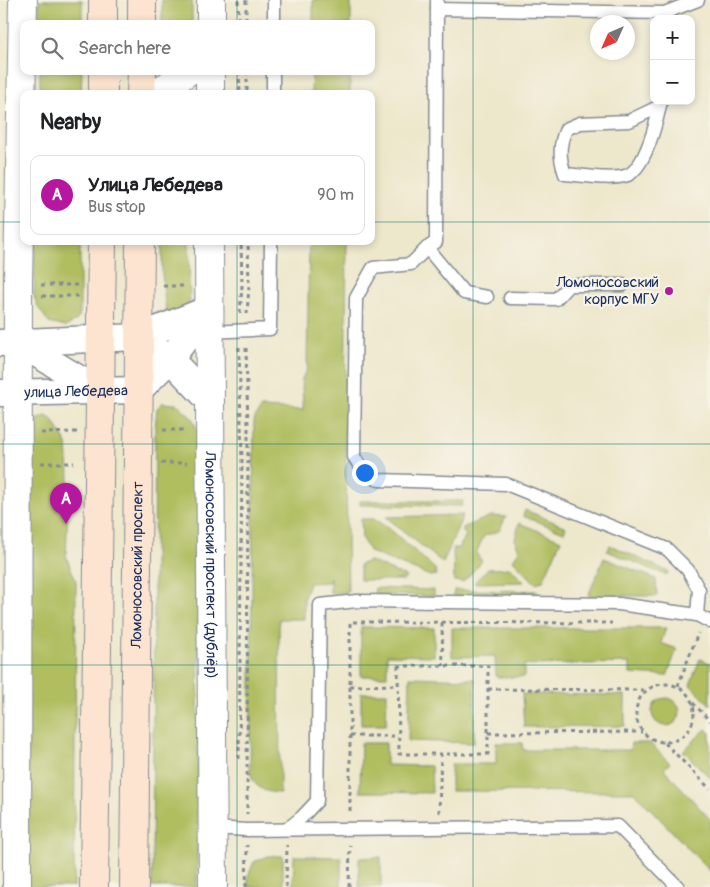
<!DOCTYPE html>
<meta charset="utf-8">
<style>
:root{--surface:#fff;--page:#f6f6f6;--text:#202124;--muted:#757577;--line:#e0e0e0;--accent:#b5179e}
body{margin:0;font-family:Pangolin,sans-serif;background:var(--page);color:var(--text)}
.controls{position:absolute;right:15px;top:15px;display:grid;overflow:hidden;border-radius:10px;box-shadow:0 2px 8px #0003}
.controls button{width:45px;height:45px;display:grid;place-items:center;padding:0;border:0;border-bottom:1px solid var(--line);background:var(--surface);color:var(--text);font:25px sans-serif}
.compass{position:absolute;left:590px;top:15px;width:45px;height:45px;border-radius:50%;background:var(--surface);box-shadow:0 2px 8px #0003;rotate:225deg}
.you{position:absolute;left:364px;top:472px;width:18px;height:18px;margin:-12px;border:4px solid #fff;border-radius:50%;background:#1a73e8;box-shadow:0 0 0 8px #1a73e833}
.badge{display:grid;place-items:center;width:32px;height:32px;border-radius:50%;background:var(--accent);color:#fff;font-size:16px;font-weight:700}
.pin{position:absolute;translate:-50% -41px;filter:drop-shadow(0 1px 2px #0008)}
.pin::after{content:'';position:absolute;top:26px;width:18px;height:15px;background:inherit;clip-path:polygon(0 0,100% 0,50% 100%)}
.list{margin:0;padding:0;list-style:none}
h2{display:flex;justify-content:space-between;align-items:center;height:65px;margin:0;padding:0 20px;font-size:21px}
h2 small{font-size:16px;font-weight:400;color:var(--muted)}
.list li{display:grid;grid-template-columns:32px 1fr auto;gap:15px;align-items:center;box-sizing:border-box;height:80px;margin:0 10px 10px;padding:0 10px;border:1px solid var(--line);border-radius:10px}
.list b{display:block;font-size:19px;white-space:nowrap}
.list p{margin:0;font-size:16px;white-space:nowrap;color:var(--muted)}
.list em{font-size:16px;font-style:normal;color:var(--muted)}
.icon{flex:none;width:28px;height:28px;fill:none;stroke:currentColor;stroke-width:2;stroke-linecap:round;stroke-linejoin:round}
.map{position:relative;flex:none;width:710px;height:887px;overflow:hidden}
.search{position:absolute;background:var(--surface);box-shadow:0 2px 8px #0003;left:20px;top:20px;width:355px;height:55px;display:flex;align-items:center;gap:12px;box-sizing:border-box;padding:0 18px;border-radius:10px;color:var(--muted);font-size:19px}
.panel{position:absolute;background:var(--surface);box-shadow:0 2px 8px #0003;left:20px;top:90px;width:355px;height:155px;border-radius:10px}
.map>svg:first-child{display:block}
.green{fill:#b0be61;stroke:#667660}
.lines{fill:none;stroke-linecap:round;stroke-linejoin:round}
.service-casing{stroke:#848b94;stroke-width:15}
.minor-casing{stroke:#848b94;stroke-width:29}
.tertiary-casing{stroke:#848b94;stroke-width:30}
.secondary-casing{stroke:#848b94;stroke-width:30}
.path{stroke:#848b94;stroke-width:3;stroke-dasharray:4 4;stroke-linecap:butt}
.service{stroke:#fff;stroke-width:12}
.minor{stroke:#fff;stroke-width:26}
.tertiary{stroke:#fff;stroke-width:28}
.secondary{stroke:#fde4d0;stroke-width:28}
.grid{fill:none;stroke:#0f766e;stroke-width:1;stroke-opacity:0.55}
.poi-dot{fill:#b5179e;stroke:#f7f3e8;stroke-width:2}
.labels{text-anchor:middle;stroke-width:4.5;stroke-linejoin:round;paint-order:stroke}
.poi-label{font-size:15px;fill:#1b2f5e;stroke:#f7f3e8;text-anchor:end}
.street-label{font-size:15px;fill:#1b2f5e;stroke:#f7f3e8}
</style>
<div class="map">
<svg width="710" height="887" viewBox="0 0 710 887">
<rect width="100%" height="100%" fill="#f7f3e8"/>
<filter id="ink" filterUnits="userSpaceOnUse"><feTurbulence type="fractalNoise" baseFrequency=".02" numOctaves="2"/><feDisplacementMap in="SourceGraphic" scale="10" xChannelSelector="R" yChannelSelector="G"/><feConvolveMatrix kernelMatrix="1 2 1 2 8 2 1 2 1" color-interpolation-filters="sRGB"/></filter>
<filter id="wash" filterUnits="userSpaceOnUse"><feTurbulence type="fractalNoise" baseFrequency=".0096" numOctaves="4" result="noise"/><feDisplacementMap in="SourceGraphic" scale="20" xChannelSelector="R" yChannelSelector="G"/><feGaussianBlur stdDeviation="1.12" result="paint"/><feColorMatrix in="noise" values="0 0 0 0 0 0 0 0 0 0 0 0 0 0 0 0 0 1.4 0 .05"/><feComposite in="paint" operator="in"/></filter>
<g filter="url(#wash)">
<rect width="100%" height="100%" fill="#ede7cb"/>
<!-- green -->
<g class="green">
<rect x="39" y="0" width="43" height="24"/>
<rect x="162" y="0" width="30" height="24"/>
<rect x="313" y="0" width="38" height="24"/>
<polygon points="40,71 82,71 81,94 51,94 40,90"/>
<polygon points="312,71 350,71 350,94 311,94"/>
<polygon points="35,241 80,241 80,312 78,319 66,327 49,323 38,307 34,297"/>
<polygon points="162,241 189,241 190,322 168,329 162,274"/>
<path d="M309,241h38l-2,169 3,182 -18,1v-16l-1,5 -20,1 -5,14v22h-25l1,174c-16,-1 -25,-4 -30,-21l4,-352 7,-12 42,2 -1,-31 5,-11z"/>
<polygon points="162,403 178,404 192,418 200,436 197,887 152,887 155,430 157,408"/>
<path d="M46,416l7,4 14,24 2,32 -3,80 10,25 -2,306h-48l5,-447c1,-12 2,-20 15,-24z"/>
<polygon points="360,501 463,501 462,506 360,505"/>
<polygon points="525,510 566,527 564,532 523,516"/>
<polygon points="463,515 443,563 386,517"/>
<polygon points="491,516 506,517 499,531 484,536 476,553 482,561 463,582 454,581 453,548 459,548 466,535 462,531 464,527"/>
<polygon points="361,519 374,519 391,530 435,569 436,575 430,576 370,552 362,539"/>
<polygon points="519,523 561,540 543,581 535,583 513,560 519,551 515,539"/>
<polygon points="610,545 669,572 666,575 607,551"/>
<polygon points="604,558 656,579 657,596 588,596"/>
<polygon points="370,561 406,577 404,580 360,580 360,564"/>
<polygon points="511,568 524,582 474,583 487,569"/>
<polygon points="375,588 434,590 434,596 374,595"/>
<polygon points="454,590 538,591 537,596 453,596"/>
<polygon points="361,627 434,628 434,656 387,655 387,676 361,676"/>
<polygon points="452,628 666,628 661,643 677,649 667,676 630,674 630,663 524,665 524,677 496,677 495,656 452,657"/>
<polygon points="700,659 710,663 710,705 690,685"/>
<polygon points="410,677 475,679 474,743 408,741"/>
<polygon points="361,693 387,693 386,725 361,725"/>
<polygon points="522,694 625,695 625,726 524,727"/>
<circle cx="666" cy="712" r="14"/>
<polygon points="706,729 710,733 710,778 683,751"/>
<polygon points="361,743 386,743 386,765 431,766 432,793 360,792"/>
<polygon points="496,743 522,743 523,750 630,750 631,743 650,743 670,763 664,769 710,819 710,871 634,792 451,791 451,764 496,764"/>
<polygon points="268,856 283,856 283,887 248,887 248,876 254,862"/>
<polygon points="294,856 341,857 341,887 293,887"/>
<polygon points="381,857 381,887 359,887 359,858"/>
</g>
</g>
<g filter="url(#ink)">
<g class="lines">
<defs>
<g id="service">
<polyline points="437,0 436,242 427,248 411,264 373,268 356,298 354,457 366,475 379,480 506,484 667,549 688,570 699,590 697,615 710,622"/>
<polyline points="437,9 664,13 698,0"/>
<polyline points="274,24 274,0"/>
<polyline points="273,94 273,71"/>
<path d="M660,106l-31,15 -49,2 -14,6c-7,16 -7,28 -1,45 17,1 47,7 63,1 18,-9 29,-55 33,-74"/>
<polyline points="427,248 464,293 487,297"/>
<polyline points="510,298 556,299 569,285 623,285"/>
<polyline points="209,332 270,329 271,241"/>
<polyline points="213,828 247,830 618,826 678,887"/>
<polyline points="287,829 302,817 317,801 320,605 357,601 619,604 697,615"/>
</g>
<g id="minor">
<polyline points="0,343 139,337 209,309"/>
<polyline points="19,343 101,392"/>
<polyline points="157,349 170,359 210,401"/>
<path id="s1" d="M0,393l139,-3 31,-31 39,-50"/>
</g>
<g id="tertiary">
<polyline points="211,24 211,0"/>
<polyline points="154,94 168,86 188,71"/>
<polyline points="210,94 210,71"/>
<path id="s2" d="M209,241l4,646"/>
<polyline points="17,887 18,284 23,0"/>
</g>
<g id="secondary">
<polyline points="103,24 103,0"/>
<polyline points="142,24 142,0"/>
<polyline points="103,94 103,71"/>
<polyline points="141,94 142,71"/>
<polyline points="94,887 102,241"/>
<path id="s3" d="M134,887l6,-646"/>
</g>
</defs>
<!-- service casing -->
<use href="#service" class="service-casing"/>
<!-- minor casing -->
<use href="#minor" class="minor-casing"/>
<!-- tertiary casing -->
<use href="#tertiary" class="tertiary-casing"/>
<!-- secondary casing -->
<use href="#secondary" class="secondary-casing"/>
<!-- path -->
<g class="path">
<polyline points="238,0 239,24"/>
<polyline points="246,0 246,24"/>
<polyline points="239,71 240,94"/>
<polyline points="247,71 247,94"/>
<polyline points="41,285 77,285"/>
<polyline points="163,286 184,286"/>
<polyline points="42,296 78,296"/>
<polyline points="240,313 242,286 241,241"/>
<polyline points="247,314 249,286 248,241"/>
<polyline points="239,347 242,462 239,760"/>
<polyline points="246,348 248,427 247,814"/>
<polyline points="163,430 187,430"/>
<polyline points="41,433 77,432"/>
<polyline points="41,463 74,463"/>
<polyline points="161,463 187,463"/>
<polyline points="442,623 443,666"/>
<polygon points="398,666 488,666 488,754 399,754"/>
<circle cx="665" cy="713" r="29"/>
<polyline points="350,686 398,685"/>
<polyline points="678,686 698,633"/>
<polyline points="488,689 644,690"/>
<polyline points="693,703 710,721"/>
<polyline points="488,733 642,732"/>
<polyline points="350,736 398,736"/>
<polyline points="665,743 710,789"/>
<polyline points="350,811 350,622 612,623"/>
<polyline points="439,813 441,754"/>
<polyline points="246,887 247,845"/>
<polyline points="286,887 287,845"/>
<polyline points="349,887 350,845"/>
</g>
<!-- service -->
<use href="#service" class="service"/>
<!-- minor -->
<use href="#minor" class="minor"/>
<!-- tertiary -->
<use href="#tertiary" class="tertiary"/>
<!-- secondary -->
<use href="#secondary" class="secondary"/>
</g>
</g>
<!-- grid -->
<path class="grid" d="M237,0v24M473,0v887M237,71v23M0,222h24M371,222h339M237,241v646M0,444h710M0,665h710"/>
<!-- markers -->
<circle class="poi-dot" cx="669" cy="291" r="5"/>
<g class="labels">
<!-- poi labels -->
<g class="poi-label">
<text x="659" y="287">Ломоносовский<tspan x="659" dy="17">корпус МГУ</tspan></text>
</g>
<!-- street labels -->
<g class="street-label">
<text dy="5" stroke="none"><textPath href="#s1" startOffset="76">улица Лебедева</textPath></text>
<text dy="5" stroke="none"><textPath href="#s3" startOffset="322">Ломоносовский проспект</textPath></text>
<text dy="5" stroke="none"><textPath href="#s2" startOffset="324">Ломоносовский проспект (дублёр)</textPath></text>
</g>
</g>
</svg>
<div class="controls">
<button>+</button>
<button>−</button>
</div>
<svg class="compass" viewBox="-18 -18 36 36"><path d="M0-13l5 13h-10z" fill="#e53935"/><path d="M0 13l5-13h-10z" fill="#757577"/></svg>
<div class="you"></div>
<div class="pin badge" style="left:66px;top:524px">A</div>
<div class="search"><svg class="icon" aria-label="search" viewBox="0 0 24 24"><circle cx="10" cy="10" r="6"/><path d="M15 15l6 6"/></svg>Search here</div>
<section class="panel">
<h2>Nearby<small></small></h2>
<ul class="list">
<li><span class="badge">A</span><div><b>Улица Лебедева</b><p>Bus stop</p></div><em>90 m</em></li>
</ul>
</section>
</div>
